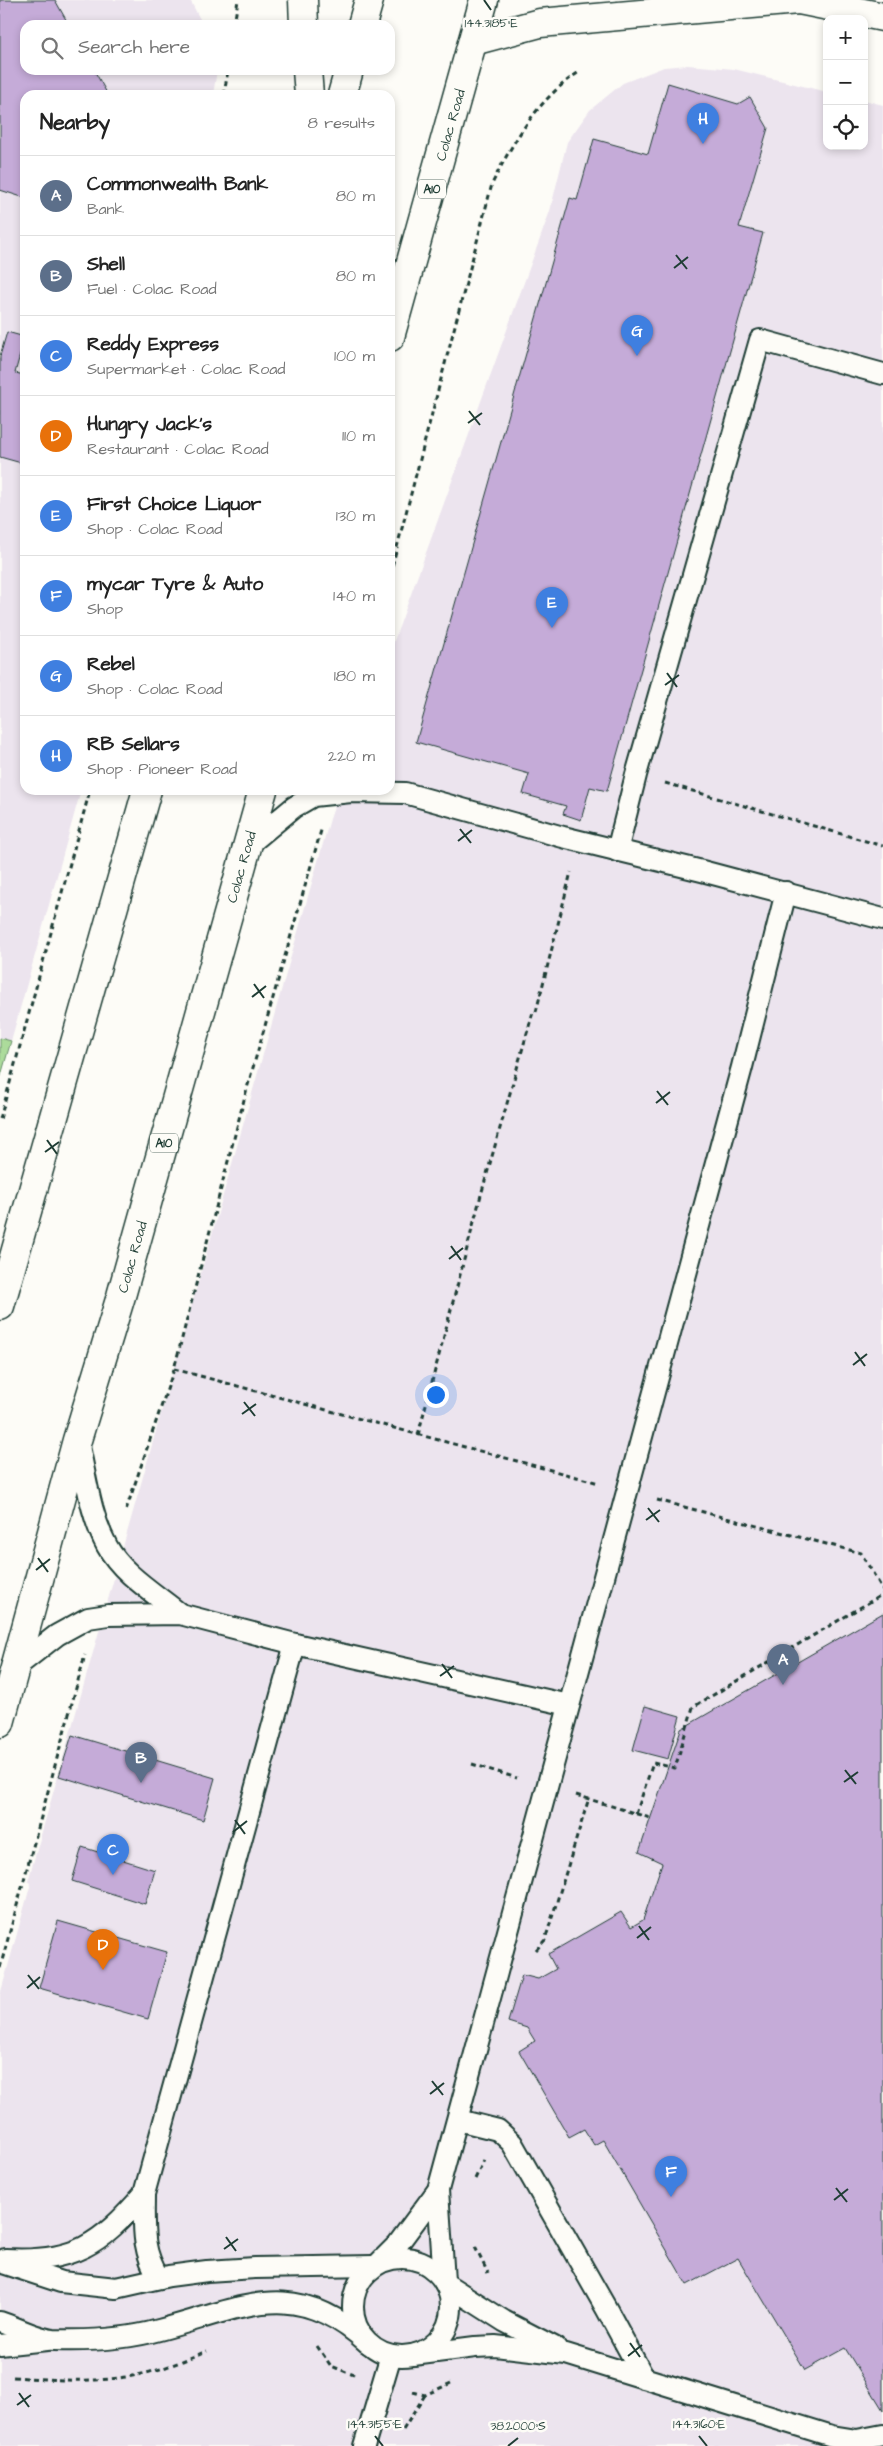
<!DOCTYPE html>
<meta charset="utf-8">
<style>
:root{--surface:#fff;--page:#f2f2f2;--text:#222;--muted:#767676;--line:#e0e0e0;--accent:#b45309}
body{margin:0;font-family:"Architects Daughter",sans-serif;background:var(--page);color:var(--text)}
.controls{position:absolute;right:15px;top:15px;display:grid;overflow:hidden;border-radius:10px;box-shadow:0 2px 8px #0003}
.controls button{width:45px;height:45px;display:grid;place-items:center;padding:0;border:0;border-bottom:1px solid var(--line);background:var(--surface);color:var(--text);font:25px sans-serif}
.you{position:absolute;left:435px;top:1394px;width:18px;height:18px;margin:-12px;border:4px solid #fff;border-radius:50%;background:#1a73e8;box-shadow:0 0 0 8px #1a73e833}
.badge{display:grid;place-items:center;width:32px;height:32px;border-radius:50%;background:var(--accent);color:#fff;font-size:16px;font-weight:700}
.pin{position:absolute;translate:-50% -41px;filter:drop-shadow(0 1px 2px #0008)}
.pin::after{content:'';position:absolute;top:26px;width:18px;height:15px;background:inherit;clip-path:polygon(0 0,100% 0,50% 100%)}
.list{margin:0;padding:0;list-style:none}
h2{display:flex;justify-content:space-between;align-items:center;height:65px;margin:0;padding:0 20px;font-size:21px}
h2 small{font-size:16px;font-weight:400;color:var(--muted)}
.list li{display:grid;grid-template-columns:32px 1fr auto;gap:15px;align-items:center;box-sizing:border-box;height:80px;padding:0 20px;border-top:1px solid var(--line)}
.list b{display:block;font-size:19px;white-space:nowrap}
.list p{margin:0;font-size:16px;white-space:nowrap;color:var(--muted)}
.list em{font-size:16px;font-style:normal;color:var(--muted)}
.icon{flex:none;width:28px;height:28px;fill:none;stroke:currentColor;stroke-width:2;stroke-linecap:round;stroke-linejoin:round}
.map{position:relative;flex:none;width:883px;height:2446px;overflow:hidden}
.search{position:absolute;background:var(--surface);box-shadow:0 2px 8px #0003;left:20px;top:20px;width:375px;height:55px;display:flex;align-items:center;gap:12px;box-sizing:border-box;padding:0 18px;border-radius:15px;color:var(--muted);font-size:19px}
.panel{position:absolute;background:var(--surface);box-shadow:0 2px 8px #0003;left:20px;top:90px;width:375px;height:705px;border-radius:15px}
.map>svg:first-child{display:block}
.built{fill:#ece4ee}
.green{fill:#acdb9b;stroke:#668c68}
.building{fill:#c5abd8;stroke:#1f3d34}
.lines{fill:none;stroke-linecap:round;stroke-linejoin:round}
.service-casing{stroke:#1f3d34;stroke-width:24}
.secondary-casing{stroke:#1f3d34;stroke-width:31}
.trunk-casing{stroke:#1f3d34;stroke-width:31}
.path{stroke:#1f3d34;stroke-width:3;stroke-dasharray:5 4;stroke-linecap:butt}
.service{stroke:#fdfcf7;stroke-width:20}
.secondary{stroke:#fdfcf7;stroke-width:28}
.trunk{stroke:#fdfcf7;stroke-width:28}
.ticks{fill:none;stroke:#1f3d34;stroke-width:2}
.labels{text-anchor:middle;stroke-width:5;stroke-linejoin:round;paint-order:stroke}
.shield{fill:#fdfcf7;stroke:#62766e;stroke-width:1}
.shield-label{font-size:12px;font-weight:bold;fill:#1f3d34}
.street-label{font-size:14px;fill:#1f3d34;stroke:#fdfcf7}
.ticks-label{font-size:12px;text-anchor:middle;fill:#1f3d34;stroke:#fdfcf7;stroke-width:5;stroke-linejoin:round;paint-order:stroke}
</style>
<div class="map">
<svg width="883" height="2446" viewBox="0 0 883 2446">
<rect width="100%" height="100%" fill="#fdfcf7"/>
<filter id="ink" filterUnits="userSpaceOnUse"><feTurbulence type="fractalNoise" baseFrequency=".02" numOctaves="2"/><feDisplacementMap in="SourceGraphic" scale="10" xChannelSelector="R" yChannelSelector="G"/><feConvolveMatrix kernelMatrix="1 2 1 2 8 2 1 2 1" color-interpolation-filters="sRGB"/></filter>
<g filter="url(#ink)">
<!-- built -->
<g class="built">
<polygon points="0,0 190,0 203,25 25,25 25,70 217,70 213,95 25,95 25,790 81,790 11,1041 0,1038"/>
<polygon points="688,65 734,69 827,92 827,146 864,146 864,100 883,105 883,2446 0,2446 0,1995 31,1883 28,1881 330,819 340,790 390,790 390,652 550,211 567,142 590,110 623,83 664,67"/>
</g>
<!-- green -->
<polygon class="green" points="0,1038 11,1041 0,1079"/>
<!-- building -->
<g class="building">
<polygon points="0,0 55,0 69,25 25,25 25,70 94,70 108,95 25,95 25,198 0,190"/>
<polygon points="668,83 738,104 750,97 768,128 739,227 763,233 607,791 590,787 581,820 563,814 566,806 523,794 529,774 416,742 570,198 577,200 594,139 648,154"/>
<polygon points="7,332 25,337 15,373 25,375 25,464 0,457 0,356"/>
<polygon points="883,1613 883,2410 845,2348 805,2370 738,2258 687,2285 603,2140 594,2145 584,2129 569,2137 519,2051 535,2041 527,2028 508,2022 522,1975 538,1979 556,1969 548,1954 621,1912 631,1927 643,1920 662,1863 639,1852 681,1729"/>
<polygon points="645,1706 680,1716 668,1759 633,1750"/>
<polygon points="72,1735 215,1778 203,1820 59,1776"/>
<polygon points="82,1847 155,1870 145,1904 72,1881"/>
<polygon points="58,1921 167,1952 148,2019 39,1988"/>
</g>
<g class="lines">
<defs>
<g id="service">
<polyline points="247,846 294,807 313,796 351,792 405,793 563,837 702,871 883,919"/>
<polyline points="617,851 636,775 760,340 883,374"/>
<path d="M78,1442c8,34 12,73 29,104 15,28 49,48 73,68"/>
<polyline points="16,1667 57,1635 88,1618 108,1615 180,1614 295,1644 569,1705"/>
<polyline points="458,2120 498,2130 512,2143 606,2308 644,2378"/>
<circle cx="402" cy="2307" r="49"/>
<path d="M5,2259c69,4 95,-14 139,-65"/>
<polyline points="0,2262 61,2282 116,2288 169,2276 207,2271 255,2268 373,2266"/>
<polyline points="380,2262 398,2244 438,2190"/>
<path d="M159,2278c-18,-29 -15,-52 -15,-84l151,-550"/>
<polyline points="444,2281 438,2190 742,1067 786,892"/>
<polyline points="446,2284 504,2321 556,2348"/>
<path d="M0,2322c16,5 37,17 54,18 33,1 73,-1 105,-10 85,-22 134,-55 209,13"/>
<polyline points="0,2345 47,2340"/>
<polyline points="413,2355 475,2347 495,2346 566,2354 832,2436 857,2440 883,2435"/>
<polyline points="364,2446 391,2355"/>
</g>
<g id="secondary">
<polyline points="303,0 304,25"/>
<polyline points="799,0 883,17"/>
<polyline points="473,41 540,23 798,0"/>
<polyline points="307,70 309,95"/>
</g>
<g id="trunk">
<polyline points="362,25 369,0"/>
<polyline points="342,95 349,70"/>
<polyline points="390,337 484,0"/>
<polyline points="0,1306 147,790"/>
<polyline points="0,1723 77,1440 121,1296 263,790"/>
</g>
</defs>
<!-- service casing -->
<use href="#service" class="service-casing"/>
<!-- secondary casing -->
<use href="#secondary" class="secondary-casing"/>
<!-- trunk casing -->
<use href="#trunk" class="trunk-casing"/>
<!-- path -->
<g class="path">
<polyline points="234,25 238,0"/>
<polyline points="224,95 228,70"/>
<path d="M390,574l102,-390c21,-43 46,-85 87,-112"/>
<polyline points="665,783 883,846"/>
<polyline points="536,1012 571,872"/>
<polyline points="0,1119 90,790"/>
<polyline points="174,1369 599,1483"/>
<polyline points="418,1435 481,1195 533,1012"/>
<polyline points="657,1500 861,1553 883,1590"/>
<polyline points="126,1510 174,1369 246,1092 322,827"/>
<polyline points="472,1764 517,1778"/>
<polyline points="576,1795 650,1818"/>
<polyline points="636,1814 653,1763 675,1768 693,1707 883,1594"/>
<polyline points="536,1950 545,1940 589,1798"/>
<polyline points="0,1968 85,1655"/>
<polyline points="475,2179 484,2160"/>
<polyline points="475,2247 488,2273"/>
<polyline points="317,2346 331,2366 354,2375"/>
<path d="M13,2377c45,3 89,7 133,-4 21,-5 41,-14 61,-22"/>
<polyline points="413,2392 425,2395 451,2383"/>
<polyline points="403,2430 425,2395"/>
</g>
<!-- service -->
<use href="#service" class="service"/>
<!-- secondary -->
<use href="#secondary" class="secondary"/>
<!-- trunk -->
<use href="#trunk" class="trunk"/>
</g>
</g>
<!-- ticks -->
<path class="ticks" d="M484,0l7,10M676,255l11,14M674,268l14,-11M469,411l11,14M468,423l14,-10M667,673l10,14M665,685l14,-10M460,829l11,14M458,841l14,-11M254,984l10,14M252,997l14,-11M657,1091l11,14M656,1103l14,-11M47,1140l10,14M45,1152l14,-10M451,1246l10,14M449,1259l14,-11M855,1352l10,14M853,1365l14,-11M244,1402l11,14M242,1414l14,-10M648,1508l11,14M646,1520l14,-10M38,1558l10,14M36,1570l14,-11M442,1664l10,14M440,1676l14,-10M845,1770l11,14M844,1782l14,-10M235,1820l10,14M233,1832l14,-11M639,1926l10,14M637,1938l14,-11M28,1975l11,14M27,1988l13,-11M432,2081l11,14M430,2094l14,-11M836,2188l11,14M834,2200l14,-11M226,2237l10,14M224,2249l14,-10M630,2343l10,14M628,2356l14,-11M19,2393l10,14M17,2405l14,-10M375,2436l8,10M699,2436l8,10M508,2446l10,-8"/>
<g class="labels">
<!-- shield labels -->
<g class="shield">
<rect x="418" y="179.5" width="28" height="19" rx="4"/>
<rect x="150" y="1133.5" width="28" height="19" rx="4"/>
</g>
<g class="shield-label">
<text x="432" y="193">A10</text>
<text x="164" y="1147">A10</text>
</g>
<!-- street labels -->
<g class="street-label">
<text transform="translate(450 125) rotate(-74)" y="5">Colac Road</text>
<text transform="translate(241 867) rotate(-74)" y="5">Colac Road</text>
<text transform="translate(132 1257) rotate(-74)" y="5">Colac Road</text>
</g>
</g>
<g class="ticks-label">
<text x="491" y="27">144.3185°E</text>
<text x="375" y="2428">144.3155°E</text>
<text x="699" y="2428">144.3160°E</text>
<text x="518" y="2430">38.2000°S</text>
</g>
</svg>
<div class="controls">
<button>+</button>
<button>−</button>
<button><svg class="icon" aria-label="locate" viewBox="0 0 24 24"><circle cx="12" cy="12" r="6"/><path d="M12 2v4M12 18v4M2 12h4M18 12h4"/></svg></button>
</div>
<div class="you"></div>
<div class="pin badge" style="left:783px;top:1685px;background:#5c6f8a">A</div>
<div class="pin badge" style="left:141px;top:1783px;background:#5c6f8a">B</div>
<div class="pin badge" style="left:113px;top:1875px;background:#3f7fe0">C</div>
<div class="pin badge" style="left:103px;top:1970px;background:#e8710a">D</div>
<div class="pin badge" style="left:552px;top:628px;background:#3f7fe0">E</div>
<div class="pin badge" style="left:671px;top:2197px;background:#3f7fe0">F</div>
<div class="pin badge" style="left:637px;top:356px;background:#3f7fe0">G</div>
<div class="pin badge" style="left:703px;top:144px;background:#3f7fe0">H</div>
<div class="search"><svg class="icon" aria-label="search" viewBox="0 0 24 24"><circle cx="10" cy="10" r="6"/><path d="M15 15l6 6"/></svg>Search here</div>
<section class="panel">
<h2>Nearby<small>8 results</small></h2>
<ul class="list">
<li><span class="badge" style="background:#5c6f8a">A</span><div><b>Commonwealth Bank</b><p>Bank</p></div><em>80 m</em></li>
<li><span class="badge" style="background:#5c6f8a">B</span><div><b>Shell</b><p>Fuel · Colac Road</p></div><em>80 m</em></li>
<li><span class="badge" style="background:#3f7fe0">C</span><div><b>Reddy Express</b><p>Supermarket · Colac Road</p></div><em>100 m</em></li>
<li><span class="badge" style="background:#e8710a">D</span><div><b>Hungry Jack's</b><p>Restaurant · Colac Road</p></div><em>110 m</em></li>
<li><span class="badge" style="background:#3f7fe0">E</span><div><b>First Choice Liquor</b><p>Shop · Colac Road</p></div><em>130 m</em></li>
<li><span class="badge" style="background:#3f7fe0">F</span><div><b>mycar Tyre &amp; Auto</b><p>Shop</p></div><em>140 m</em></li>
<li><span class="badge" style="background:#3f7fe0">G</span><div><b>Rebel</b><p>Shop · Colac Road</p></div><em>180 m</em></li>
<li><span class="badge" style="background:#3f7fe0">H</span><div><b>RB Sellars</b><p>Shop · Pioneer Road</p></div><em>220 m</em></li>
</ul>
</section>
</div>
